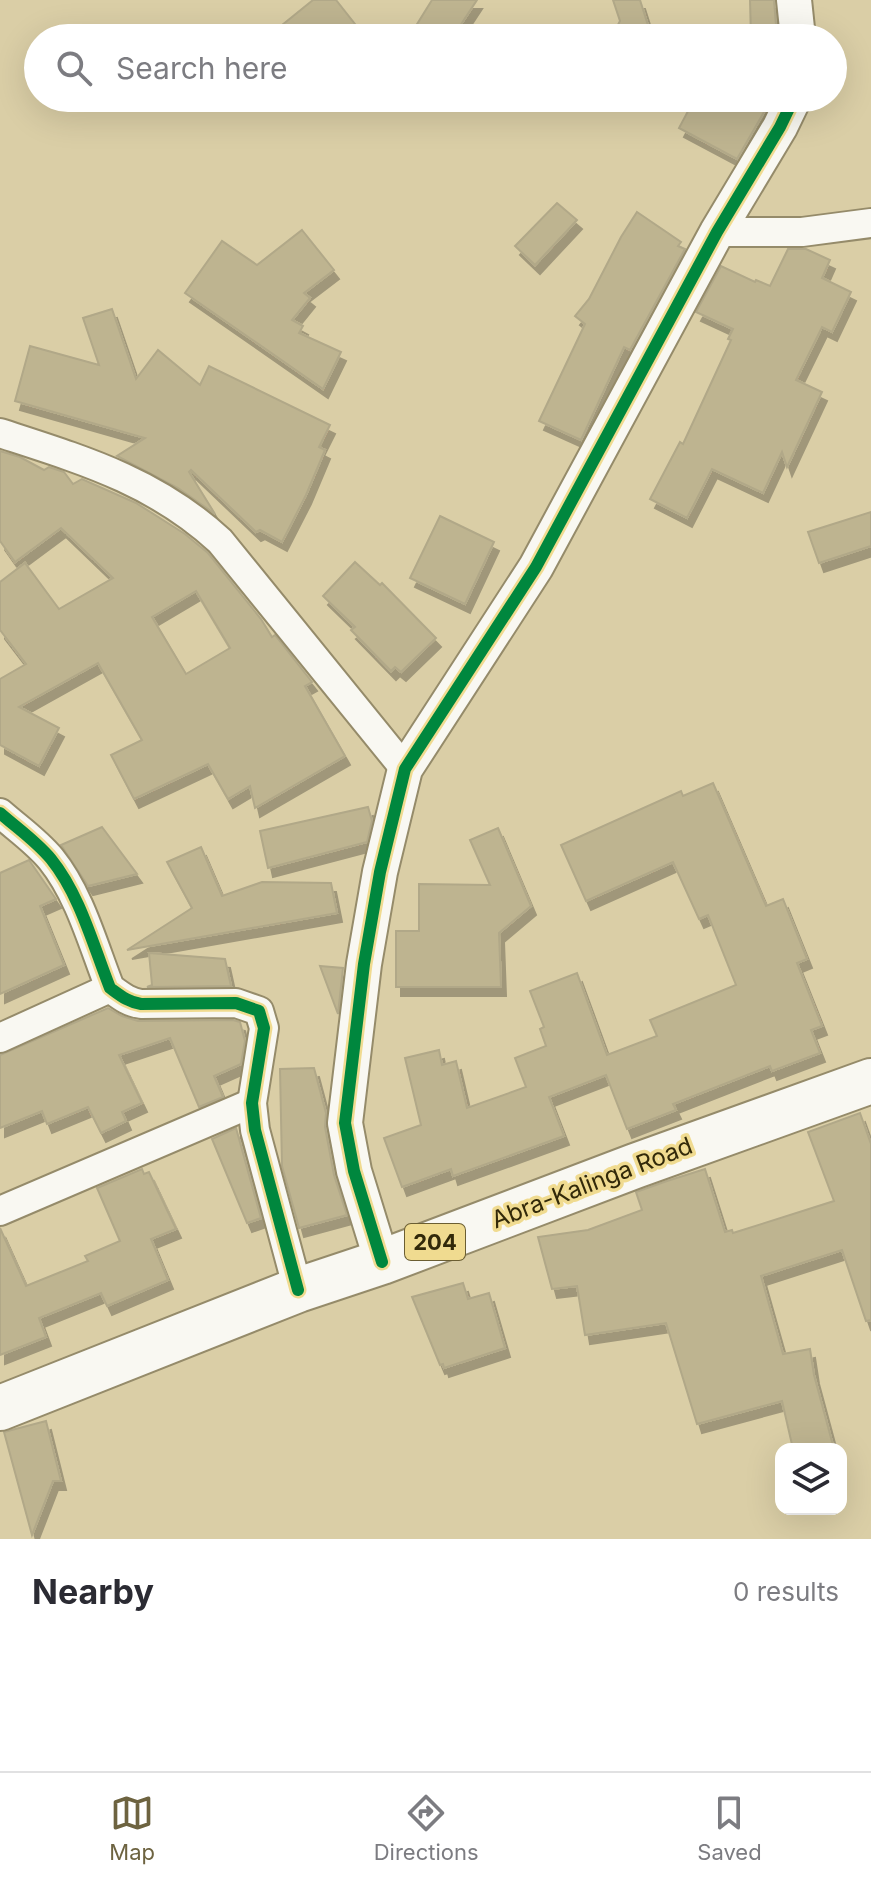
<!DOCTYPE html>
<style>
:root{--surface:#fff;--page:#f2f2f3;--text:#2b2b33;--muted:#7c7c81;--line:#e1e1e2;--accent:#6d6340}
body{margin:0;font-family:Inter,sans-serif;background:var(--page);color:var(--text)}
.controls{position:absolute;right:24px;bottom:24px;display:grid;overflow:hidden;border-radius:16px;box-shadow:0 8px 32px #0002}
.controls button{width:72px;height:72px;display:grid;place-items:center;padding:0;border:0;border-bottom:2px solid var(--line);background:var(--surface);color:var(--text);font:40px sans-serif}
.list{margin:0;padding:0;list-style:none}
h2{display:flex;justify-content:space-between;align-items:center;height:104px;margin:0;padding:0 32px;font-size:34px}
h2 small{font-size:26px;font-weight:400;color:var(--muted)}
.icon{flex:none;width:44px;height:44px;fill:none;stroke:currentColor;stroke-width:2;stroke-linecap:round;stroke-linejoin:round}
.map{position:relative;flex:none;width:871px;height:1539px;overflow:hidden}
.search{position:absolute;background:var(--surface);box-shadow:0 8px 32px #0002;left:24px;right:24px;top:24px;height:88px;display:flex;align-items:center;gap:20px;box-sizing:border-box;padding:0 28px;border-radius:44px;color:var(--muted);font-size:30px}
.sheet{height:232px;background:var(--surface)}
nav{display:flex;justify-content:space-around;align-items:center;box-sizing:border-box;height:112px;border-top:2px solid var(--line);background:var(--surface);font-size:22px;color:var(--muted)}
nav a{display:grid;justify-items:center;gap:4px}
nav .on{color:var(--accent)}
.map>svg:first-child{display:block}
.building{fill:#beb490;stroke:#b1a888;stroke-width:2;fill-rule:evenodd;filter:url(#shadow)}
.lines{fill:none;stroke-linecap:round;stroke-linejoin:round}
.minor-casing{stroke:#958b6a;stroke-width:32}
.tertiary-casing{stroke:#958b6a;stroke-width:38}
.primary-casing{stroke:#958b6a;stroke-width:48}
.minor{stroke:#f9f8f2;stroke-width:28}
.tertiary{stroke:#f9f8f2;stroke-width:34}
.primary{stroke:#f9f8f2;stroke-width:44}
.cycleway-casing{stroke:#f0db90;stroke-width:17}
.cycleway{stroke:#00873e;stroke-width:12}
.labels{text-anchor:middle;stroke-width:7;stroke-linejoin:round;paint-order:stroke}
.shield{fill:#f0db90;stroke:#6b5e32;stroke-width:2}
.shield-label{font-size:22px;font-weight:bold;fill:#322909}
.street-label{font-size:24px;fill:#322909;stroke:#f0db90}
</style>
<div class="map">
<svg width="871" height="1539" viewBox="0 0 871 1539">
<defs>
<filter id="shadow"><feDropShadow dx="5" dy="9" stdDeviation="0" flood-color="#0004"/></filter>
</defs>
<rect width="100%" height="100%" fill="#dacea6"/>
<!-- building -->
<g class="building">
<polygon points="313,0 336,0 366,38 266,38"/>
<polygon points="432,0 477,0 452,38 428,38 414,29"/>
<polygon points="613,0 640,0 652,38 611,38 620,21"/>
<polygon points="750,0 774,0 777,38 751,38"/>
<polygon points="695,98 772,98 737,159 679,128"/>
<polygon points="557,203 577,220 535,265 515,246"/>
<polygon points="637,212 681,242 678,246 685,249 630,350 624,347 581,440 539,421 585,324 575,316 589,299 621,237"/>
<polygon points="302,230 334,270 304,293 310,298 292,320 303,326 299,333 341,352 323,389 185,293 222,241 257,265"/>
<polygon points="788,249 806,249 830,260 822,278 851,292 832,332 822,327 796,380 822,392 787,467 782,452 763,493 712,469 687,518 650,499 680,442 683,444 731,340 728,339 733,329 696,312 721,266 755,282 756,280 770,286"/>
<polygon points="112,309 136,379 158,350 200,385 209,366 330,425 319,447 325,450 306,495 282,542 260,530 256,532 191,470 189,472 215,514 178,488 117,456 145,438 15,401 30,346 99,365 83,318"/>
<path d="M0,451l20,6 24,13 5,-3 15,5 9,12 9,-5 54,24 49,31 23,19 53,66 11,18 3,-2 37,47 -7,4 40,70 -90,52 -5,-22 -22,13 -20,-35 -74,35 -23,-44 31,-15 -44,-77 -79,44 40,21 -20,38 -39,-21v-66l26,-15 -26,-34v-48l25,-19 34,46 54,-31 -52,-50 -46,34 -15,-21zM196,591l34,57 -44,26 -34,-57z"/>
<polygon points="871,512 871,546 819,563 808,532"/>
<polygon points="440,516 494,542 465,604 410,578"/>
<polygon points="355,562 380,585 382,583 436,638 401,672 395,667 391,671 351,630 355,627 323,596"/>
<polygon points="713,783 766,906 783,899 807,959 797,963 822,1026 811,1030 820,1053 772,1071 770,1066 673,1104 676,1110 627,1129 606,1075 549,1097 564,1136 453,1176 451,1169 402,1187 384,1138 421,1125 405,1058 439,1050 442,1065 456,1061 467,1108 526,1087 515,1058 546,1046 540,1029 544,1027 530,991 577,973 607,1055 657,1036 650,1020 736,985 708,915 699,919 673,862 586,901 561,845 681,791 683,796"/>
<polygon points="368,807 372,821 367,842 268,868 260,831"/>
<polygon points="102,827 137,874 88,886 61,845"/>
<polygon points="498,828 531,906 499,933 501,987 396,987 396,931 419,931 419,884 490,885 470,840"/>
<polygon points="201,847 222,896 262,882 331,883 337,913 127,950 192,908 167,862"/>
<polygon points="29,860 56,899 40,906 64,965 0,994 0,873"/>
<polygon points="149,953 225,959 231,986 147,987 152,985"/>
<polygon points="320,966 343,968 338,1014"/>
<polygon points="108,1008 122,1016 138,1021 233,1020 240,1022 245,1041 241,1064 214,1076 223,1097 199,1107 170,1038 119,1055 142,1103 122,1112 126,1121 101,1133 88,1107 47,1124 42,1111 0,1128 0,1055"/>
<polygon points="314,1068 326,1113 325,1127 334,1175 347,1215 299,1228 282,1166 280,1069"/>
<polygon points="860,1113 871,1144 871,1320 866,1321 842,1250 761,1276 783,1354 810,1349 814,1375 834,1449 793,1449 782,1401 697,1424 666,1323 585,1335 577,1286 552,1289 538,1237 588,1230 642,1210 636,1192 667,1181 705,1169 725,1232 732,1230 733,1233 834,1201 808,1132"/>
<polygon points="236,1128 261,1218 247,1223 212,1139"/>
<polygon points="142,1169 144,1174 149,1172 176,1229 151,1239 168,1280 107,1306 101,1293 39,1318 46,1337 0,1355 0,1228 26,1286 88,1261 85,1256 120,1241 97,1188"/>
<polygon points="463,1283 468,1299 489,1293 505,1348 444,1368 443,1364 440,1365 412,1297"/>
<polygon points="46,1421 61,1481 53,1481 32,1535 4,1432"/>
</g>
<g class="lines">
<defs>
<g id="minor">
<polyline points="717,232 802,232 871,223"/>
<path d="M0,433c83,27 155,48 220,108l185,228"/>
<path d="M0,813c17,15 36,28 51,46 29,36 42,86 59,129 11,8 18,14 31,16l95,-1 23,8 5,17 -12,75 3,27 43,160"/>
<polyline points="0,1038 110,988"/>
<polyline points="0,1211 252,1103"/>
</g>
<g id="tertiary">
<polyline points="794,0 798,38"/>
<polyline points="382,1262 354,1171 345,1123 364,964 380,872 405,769 536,567 717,232 780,127 794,98"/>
</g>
<polyline id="primary" points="0,1408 298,1290 382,1262 635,1166 871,1081"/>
</defs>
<!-- minor casing -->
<use href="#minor" class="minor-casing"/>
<!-- tertiary casing -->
<use href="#tertiary" class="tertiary-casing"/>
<!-- primary casing -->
<use href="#primary" class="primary-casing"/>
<!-- minor -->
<use href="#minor" class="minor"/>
<!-- tertiary -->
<use href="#tertiary" class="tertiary"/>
<!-- primary -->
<use href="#primary" class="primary"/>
<defs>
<g id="cycleway">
<path d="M0,813c17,15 36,28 51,46 29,36 42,86 59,129 11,8 18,14 31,16l95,-1 23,8 5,17 -12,75 3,27 43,160"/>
<polyline points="382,1262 354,1171 345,1123 364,964 380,872 405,769 536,567 717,232 780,127 794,98"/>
</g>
</defs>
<!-- cycleway casing -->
<use href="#cycleway" class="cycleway-casing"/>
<!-- cycleway -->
<use href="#cycleway" class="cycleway"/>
</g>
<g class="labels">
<!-- shield labels -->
<rect class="shield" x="405" y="1224" width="60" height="36" rx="6"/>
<g class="shield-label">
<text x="435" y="1250">204</text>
</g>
<!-- street labels -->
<g class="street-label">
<text transform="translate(592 1183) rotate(-21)" y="8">Abra-Kalinga Road</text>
</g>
</g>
</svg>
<div class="controls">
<button><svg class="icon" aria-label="layers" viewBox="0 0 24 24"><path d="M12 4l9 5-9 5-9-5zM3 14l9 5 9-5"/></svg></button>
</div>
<div class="search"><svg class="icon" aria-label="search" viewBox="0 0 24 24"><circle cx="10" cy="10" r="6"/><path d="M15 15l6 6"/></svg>Search here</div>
</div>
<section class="sheet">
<h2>Nearby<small>0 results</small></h2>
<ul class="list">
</ul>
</section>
<nav>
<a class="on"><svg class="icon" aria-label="map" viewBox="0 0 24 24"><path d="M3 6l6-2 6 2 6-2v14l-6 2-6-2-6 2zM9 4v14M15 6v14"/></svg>Map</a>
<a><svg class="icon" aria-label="directions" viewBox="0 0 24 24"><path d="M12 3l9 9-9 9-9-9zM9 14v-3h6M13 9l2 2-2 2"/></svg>Directions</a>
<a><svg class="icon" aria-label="saved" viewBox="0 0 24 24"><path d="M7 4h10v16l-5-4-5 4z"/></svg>Saved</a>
</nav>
